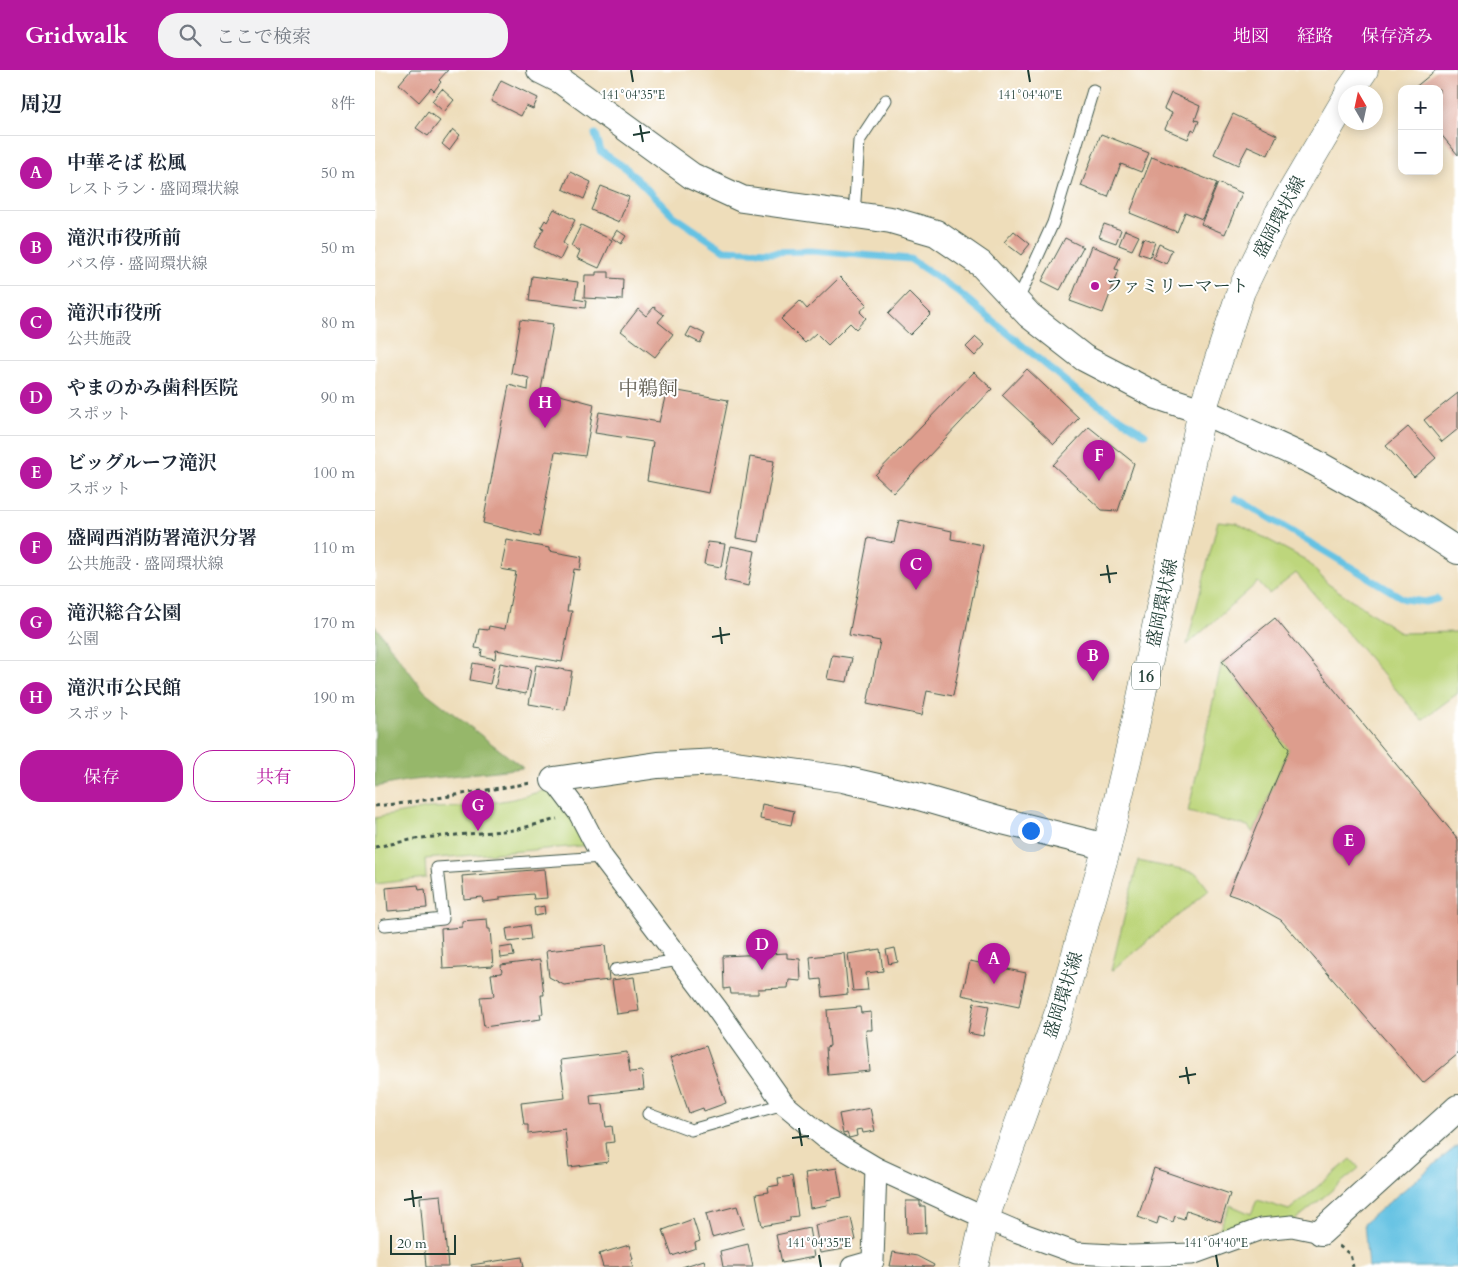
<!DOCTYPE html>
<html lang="ja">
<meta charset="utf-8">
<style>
:root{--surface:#fff;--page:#f2f2f3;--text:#1f2937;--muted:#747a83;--line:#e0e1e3;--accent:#b5179e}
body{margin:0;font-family:Cardo,"Noto Serif JP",serif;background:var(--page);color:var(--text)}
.controls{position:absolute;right:15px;top:15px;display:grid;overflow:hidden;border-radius:10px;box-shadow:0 2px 12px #0003}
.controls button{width:45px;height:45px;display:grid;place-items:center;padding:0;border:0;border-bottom:1px solid var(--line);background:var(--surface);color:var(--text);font:25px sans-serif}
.compass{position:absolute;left:963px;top:15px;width:45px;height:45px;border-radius:50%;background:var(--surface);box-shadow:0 2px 12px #0003;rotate:351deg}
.scale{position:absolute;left:15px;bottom:12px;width:66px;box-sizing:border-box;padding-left:5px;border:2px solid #1f3d34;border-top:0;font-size:14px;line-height:18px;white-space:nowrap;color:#1f3d34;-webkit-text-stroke:4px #fff;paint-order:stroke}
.you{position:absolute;left:655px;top:760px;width:18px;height:18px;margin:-12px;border:4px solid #fff;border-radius:50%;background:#1a73e8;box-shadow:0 0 0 8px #1a73e833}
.badge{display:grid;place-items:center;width:32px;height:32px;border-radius:50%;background:var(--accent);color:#fff;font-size:16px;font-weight:700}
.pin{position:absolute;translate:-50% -41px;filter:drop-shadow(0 1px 2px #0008)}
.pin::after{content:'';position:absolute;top:26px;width:18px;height:15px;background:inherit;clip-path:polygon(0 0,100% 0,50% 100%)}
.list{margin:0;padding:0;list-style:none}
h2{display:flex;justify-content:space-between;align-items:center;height:65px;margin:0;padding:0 20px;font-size:21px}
h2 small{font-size:16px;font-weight:400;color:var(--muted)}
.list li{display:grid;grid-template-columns:32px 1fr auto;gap:15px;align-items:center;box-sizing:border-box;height:75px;padding:0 20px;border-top:1px solid var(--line)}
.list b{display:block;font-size:19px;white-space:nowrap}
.list p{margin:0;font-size:16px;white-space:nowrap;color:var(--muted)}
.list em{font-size:16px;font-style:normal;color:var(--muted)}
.actions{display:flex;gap:10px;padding:15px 20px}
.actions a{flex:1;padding:11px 0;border:1px solid var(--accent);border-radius:20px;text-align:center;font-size:18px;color:var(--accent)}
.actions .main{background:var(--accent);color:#fff}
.icon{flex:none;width:28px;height:28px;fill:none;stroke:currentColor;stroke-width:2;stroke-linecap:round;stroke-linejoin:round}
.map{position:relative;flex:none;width:1083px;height:1197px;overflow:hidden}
header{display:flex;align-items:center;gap:30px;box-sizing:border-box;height:70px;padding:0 25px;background:var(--accent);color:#fff}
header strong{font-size:24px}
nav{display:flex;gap:28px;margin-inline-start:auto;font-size:18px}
.search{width:350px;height:45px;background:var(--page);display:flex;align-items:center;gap:12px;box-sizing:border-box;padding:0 18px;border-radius:20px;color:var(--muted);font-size:19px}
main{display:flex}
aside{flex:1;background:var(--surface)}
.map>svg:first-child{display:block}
.green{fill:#bdd67b;stroke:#6e8a58}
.forest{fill:#96b76b;stroke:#5a7a50}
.water{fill:#65c2e3;stroke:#42808c}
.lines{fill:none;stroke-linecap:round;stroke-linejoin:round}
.stream{stroke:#65c2e3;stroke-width:7}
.building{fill:#dd9d8d}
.service-casing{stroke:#3e5548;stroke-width:13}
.minor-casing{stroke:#3e5548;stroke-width:23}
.tertiary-casing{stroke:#3e5548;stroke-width:28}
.primary-casing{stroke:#3e5548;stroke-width:29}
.path{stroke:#3e5548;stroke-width:3;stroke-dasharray:4 4;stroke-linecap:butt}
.service{stroke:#fff;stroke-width:11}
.minor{stroke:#fff;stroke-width:21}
.tertiary{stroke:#fff;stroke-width:26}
.primary{stroke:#fff;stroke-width:28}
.ticks{fill:none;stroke:#1f3d34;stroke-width:2}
.poi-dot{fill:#b5179e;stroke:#fff;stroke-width:2}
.labels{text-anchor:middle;stroke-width:4;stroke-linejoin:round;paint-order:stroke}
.shield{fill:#fff;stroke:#627771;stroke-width:1}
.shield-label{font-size:16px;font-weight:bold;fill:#1f3d34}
.street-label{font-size:18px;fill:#1f3d34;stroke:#fff}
.poi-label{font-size:18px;fill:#1f3d34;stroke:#fff;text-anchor:start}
.quarter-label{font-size:20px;fill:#625f53;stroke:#fff}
.ticks-label{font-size:12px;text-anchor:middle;fill:#1f3d34;stroke:#fff;stroke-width:4;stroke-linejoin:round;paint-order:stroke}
</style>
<header>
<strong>Gridwalk</strong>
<div class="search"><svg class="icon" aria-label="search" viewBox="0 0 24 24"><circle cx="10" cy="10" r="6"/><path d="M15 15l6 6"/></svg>ここで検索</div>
<nav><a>地図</a><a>経路</a><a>保存済み</a></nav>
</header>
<main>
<aside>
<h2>周辺<small>8件</small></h2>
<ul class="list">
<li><span class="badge">A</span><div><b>中華そば 松風</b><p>レストラン · 盛岡環状線</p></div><em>50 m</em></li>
<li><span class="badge">B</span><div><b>滝沢市役所前</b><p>バス停 · 盛岡環状線</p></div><em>50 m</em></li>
<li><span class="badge">C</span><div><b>滝沢市役所</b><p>公共施設</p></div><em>80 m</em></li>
<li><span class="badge">D</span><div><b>やまのかみ歯科医院</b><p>スポット</p></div><em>90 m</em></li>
<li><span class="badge">E</span><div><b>ビッグルーフ滝沢</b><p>スポット</p></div><em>100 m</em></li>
<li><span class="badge">F</span><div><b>盛岡西消防署滝沢分署</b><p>公共施設 · 盛岡環状線</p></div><em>110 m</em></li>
<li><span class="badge">G</span><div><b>滝沢総合公園</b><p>公園</p></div><em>170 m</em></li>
<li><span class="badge">H</span><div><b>滝沢市公民館</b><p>スポット</p></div><em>190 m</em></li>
</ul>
<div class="actions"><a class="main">保存</a><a>共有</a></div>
</aside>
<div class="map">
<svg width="1083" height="1197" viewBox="0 0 1083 1197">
<rect width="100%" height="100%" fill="#fff"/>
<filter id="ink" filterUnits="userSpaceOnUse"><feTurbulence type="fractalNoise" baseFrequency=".02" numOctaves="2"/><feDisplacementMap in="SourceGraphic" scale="10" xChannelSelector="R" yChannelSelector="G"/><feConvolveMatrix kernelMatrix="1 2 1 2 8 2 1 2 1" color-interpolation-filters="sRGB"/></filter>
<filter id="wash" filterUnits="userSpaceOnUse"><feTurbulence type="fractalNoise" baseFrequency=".0096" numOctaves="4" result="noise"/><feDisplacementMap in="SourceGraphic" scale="20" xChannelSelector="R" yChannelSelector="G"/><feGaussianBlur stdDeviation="1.12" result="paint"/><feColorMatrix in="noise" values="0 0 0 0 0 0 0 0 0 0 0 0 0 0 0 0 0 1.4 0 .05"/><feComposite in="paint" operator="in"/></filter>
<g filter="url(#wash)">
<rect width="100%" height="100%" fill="#eeddba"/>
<!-- green -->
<g class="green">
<polygon points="843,451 862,453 931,490 953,514 1026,563 1083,562 1083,623 1047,650 921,503 894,524 883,512 812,575"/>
<polygon points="847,591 914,679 878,763 873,756 813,742"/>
<polygon points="174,719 217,775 50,789 51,808 0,814 0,748 53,738 90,737 139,729"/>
<polygon points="763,791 821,803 834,820 736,901"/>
<polygon points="976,1089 984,1098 918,1152 842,1164 855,1135 876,1144 882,1130 914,1140"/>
</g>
<!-- forest -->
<polygon class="forest" points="0,556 49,621 148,698 30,711 0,717"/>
<!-- water -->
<polygon class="water" points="1083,1075 1083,1197 993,1197 989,1153"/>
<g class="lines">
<!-- stream -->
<g class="stream">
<polyline points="220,64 225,81 252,99 299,146 349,180 395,182 436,181 535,189 581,220 702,321 770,364"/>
<polyline points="861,428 1029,529 1050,532 1062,529"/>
</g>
</g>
<g id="blocks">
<!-- building -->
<g class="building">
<polygon points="36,0 73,0 64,10 66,12 59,21 56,18 44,32 24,14"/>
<polygon points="1061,0 1083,0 1083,85 1064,62 1064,19 1038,19"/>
<polygon points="126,10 163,28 158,39 151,36 146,46 116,31"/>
<polygon points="67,19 79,30 69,42 57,31"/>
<polygon points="796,23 825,36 820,50 824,51 820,61 817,59 813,69 790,59 797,43 789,39"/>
<polygon points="53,42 65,51 53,66 41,58"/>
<polygon points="858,44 902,65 893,85 873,76 863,95 839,84"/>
<polygon points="78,59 85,65 74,80 67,74"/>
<polygon points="726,64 774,83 766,102 746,94 733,127 706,116"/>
<polygon points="777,87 842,113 827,149 810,142 802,162 755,143"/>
<polygon points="195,102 216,112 209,129 188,119"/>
<polygon points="843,113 867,123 850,164 826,154"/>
<polygon points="226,116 254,127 244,152 216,140"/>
<polygon points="179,139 200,150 188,173 192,176 185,190 159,177 169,158 166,157 170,150 172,152"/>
<polygon points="729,154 746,160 741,173 724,167"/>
<polygon points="206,155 237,170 224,198 202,188 205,181 196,176"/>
<polygon points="242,160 251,166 246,174 237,168"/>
<polygon points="750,160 764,166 757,180 744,175"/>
<polygon points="639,161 655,174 646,185 629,172"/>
<polygon points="690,168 708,177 685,220 667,211"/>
<polygon points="768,168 780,172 775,187 763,183"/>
<polygon points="784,174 797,180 791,194 778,188"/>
<polygon points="716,176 745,187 740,199 744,200 728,243 695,231"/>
<polygon points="221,202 234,202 234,208 248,209 247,230 209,228 210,205 221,205"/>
<polygon points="157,206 203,212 200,229 211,231 210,238 154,231"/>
<polygon points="465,207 492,234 485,242 491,248 481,259 475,253 453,275 441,263 430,273 406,249 425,231 432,239"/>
<polygon points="534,222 556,244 535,265 513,244"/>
<polygon points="279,237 289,245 283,252 298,264 280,287 246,261 263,239 271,246"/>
<polygon points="145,250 178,254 166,320 219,334 210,386 180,382 164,467 108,453 134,315 153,320 154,308 136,303"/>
<polygon points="316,257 330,264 325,273 311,266"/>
<polygon points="601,267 610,275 600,286 591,277"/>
<polygon points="652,299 704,348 679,374 627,325"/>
<polygon points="599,302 617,319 519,423 500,405"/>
<polygon points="292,319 353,330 334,423 272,411 278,372 220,363 224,342 284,352"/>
<polygon points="1083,323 1083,359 1067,372 1049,350"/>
<polygon points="714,357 759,393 743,441 727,440 678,395"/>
<polygon points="1033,357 1061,388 1039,407 1011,376"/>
<polygon points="375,387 399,391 384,472 361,468"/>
<polygon points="524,450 577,461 576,469 608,475 578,626 552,621 547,645 492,634 505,571 474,565 493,468 519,473"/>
<polygon points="132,470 174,478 174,481 207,487 205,500 199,499 192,541 197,541 187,592 121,580 120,589 106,586 107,579 100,578 104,559 113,560 114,556 130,559 141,502 126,499"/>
<polygon points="333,472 350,474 346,497 329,494"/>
<polygon points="356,476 380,481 373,516 349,510"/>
<polygon points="900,548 1083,769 1083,984 1048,1013 906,850 870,830 853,824 914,679 847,591"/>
<polygon points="457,585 477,588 472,612 452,609"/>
<polygon points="98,593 119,597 115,614 95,610"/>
<polygon points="125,593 156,599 151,624 120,618"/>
<polygon points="161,595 197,601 190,640 154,634"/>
<polygon points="387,734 419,741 416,755 385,749"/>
<polygon points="169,799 172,828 159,829 158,824 125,827 125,830 108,832 107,827 89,829 87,806"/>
<polygon points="43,815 44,820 50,819 52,838 13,841 11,818"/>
<polygon points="169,836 170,844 160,846 159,838"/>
<polygon points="112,849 113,859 115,859 118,896 68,899 66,859 87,857 87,851"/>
<polygon points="154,855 156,869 133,872 131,859"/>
<polygon points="230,875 234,910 189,915 174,907 171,881"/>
<polygon points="137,876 139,886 126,888 125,878"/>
<polygon points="520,878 523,892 514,894 511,880"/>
<polygon points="505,879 508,901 491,903 493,920 478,921 473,884"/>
<polygon points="412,883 412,888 425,889 426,911 414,910 413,918 383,919 383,924 356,924 355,918 349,919 348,886"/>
<polygon points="469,883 473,924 448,927 446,909 437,910 435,887"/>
<polygon points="165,890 169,925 166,925 168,944 165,944 166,949 109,957 105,927 119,926 116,904 127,903 126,895"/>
<polygon points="595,891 651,903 644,937 587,925"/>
<polygon points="259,907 264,941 242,944 237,910"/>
<polygon points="599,933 614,936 608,966 593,963"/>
<polygon points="485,937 486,943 496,942 497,960 491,960 495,1001 453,1005 451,977 455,976 452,940"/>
<polygon points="331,976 351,1033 329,1041 328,1038 314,1043 295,988"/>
<polygon points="252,982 255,1002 267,1001 269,1019 215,1025 216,1035 228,1034 231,1057 237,1056 239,1072 231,1073 233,1092 194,1097 190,1059 153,1064 153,1055 149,1055 146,1033 190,1028 185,990"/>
<polygon points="495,1038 500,1061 488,1063 487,1059 481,1060 482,1066 474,1068 472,1063 468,1064 464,1044"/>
<polygon points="462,1098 467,1127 451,1130 452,1135 435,1138 430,1103"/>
<polygon points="779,1098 855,1124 846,1152 811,1140 809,1149 800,1146 798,1152 784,1147 782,1154 763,1147"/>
<polygon points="417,1106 423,1146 415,1147 415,1151 387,1156 381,1124 394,1122 393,1117 404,1115 403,1108"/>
<polygon points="66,1125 73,1197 51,1197 45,1127"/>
<polygon points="531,1131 545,1131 545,1136 550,1136 551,1163 532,1164"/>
<polygon points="362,1136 369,1158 337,1167 331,1144"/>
<polygon points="476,1148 481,1170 468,1172 469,1179 445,1183 440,1155"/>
<polygon points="318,1149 325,1171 320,1173 321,1178 297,1186 288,1160"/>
<polygon points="434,1158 439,1187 407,1193 401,1165"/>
<polygon points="373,1174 378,1197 348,1197 345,1181"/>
<polygon points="254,1175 258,1189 256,1190 258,1197 228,1197 224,1184"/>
<polygon points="518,1182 542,1186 559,1195 558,1197 515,1196"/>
<polygon points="147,1187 149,1197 97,1197 96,1195"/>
<polygon points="329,1190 331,1197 307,1197"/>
</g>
</g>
</g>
<g filter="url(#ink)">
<use href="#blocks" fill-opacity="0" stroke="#3e5548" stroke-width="1"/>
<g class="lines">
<defs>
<g id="service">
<polyline points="479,145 484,71 511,30"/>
<polyline points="642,232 678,153 718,20"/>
<polyline points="10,855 68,849 62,798 227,787"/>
<polyline points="240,900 305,890"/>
<polyline points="273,1044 316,1060 409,1034"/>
</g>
<g id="minor">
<polyline points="179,710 204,743 227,787 342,939 409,1034 449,1067 501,1098 610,1148 643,1162 701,1183 756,1186 817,1184 886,1159 917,1156 946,1162"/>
<polyline points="477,1197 498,1191 501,1098"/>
</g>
<g id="tertiary">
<polyline points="165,0 185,10 317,106 367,129 516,150 561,163 606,194 654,245 709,288 782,326 827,341 939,392 994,423 1083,481"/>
<polyline points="179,710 283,695 345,692 468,709 541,726 627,751 732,777"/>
<polyline points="946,1162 1083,1038"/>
</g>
<g id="primary">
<polyline points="974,22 989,0"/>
<polyline points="599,1197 610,1148 685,939 732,777 760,656 827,341 866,221 904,143 971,29"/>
</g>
</defs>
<!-- service casing -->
<use href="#service" class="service-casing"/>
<!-- minor casing -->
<use href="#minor" class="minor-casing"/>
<!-- tertiary casing -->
<use href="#tertiary" class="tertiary-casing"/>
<!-- primary casing -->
<use href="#primary" class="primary-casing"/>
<!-- path -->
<g class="path">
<polyline points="0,736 31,733 156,713"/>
<polyline points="0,777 46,768 140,760 182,749"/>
<polyline points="964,1176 975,1184 978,1197"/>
</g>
<!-- service -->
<use href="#service" class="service"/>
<!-- minor -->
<use href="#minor" class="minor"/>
<!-- tertiary -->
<use href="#tertiary" class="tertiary"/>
<!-- primary -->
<use href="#primary" class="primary"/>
</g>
</g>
<!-- ticks -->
<path class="ticks" d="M256,0l2,12M653,0l2,12M265,55l3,17M258,65l17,-3M732,495l3,18M725,505l17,-2M345,557l2,17M337,567l18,-3M811,997l3,17M804,1007l17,-3M424,1058l3,18M417,1068l17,-2M37,1120l2,17M29,1130l18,-3M444,1185l2,12M841,1185l2,12"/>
<!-- markers -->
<circle class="poi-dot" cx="720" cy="216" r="5"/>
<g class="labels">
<!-- shield labels -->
<rect class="shield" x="757" y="592.5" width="28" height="27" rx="4"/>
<g class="shield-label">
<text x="771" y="612">16</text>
</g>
<!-- street labels -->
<g class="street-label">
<text transform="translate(904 147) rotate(-62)" y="6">盛岡環状線</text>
<text transform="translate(787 533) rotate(-78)" y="6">盛岡環状線</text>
<text transform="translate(688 925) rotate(-72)" y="6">盛岡環状線</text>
</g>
<!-- poi labels -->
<g class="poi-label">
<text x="730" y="222">ファミリーマート</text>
</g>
<!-- quarter labels -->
<g class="quarter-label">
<text x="273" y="325">中鵜飼</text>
</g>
</g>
<g class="ticks-label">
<text x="655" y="29">141°04'40"E</text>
<text x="258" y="29">141°04'35"E</text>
<text x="444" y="1177">141°04'35"E</text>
<text x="841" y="1177">141°04'40"E</text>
</g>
</svg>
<div class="controls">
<button>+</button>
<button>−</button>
</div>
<svg class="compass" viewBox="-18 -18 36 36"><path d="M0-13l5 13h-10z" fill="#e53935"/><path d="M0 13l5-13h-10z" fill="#747a83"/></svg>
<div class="scale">20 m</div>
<div class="you"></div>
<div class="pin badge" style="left:619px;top:914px">A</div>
<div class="pin badge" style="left:718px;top:611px">B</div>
<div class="pin badge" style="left:541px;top:520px">C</div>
<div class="pin badge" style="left:387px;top:900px">D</div>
<div class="pin badge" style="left:974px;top:796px">E</div>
<div class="pin badge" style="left:724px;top:411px">F</div>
<div class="pin badge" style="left:103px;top:761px">G</div>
<div class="pin badge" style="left:170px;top:358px">H</div>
</div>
</main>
